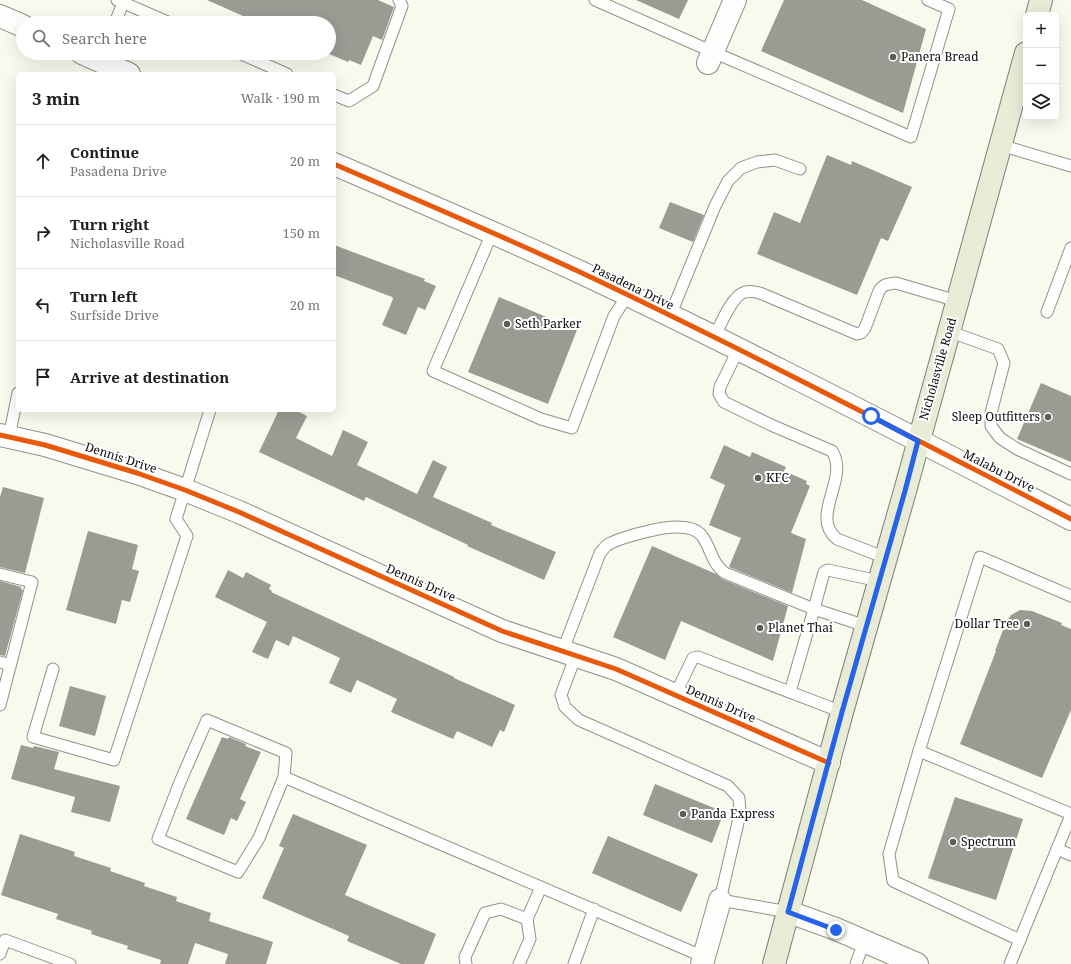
<!DOCTYPE html>
<meta charset="utf-8">
<style>
:root{--surface:#fff;--page:#f2f2f2;--text:#202124;--muted:#757577;--line:#e0e0e0}
body{margin:0;font-family:"Noto Serif",serif;background:var(--page);color:var(--text)}
.controls{position:absolute;right:12px;top:12px;display:grid;overflow:hidden;border-radius:6px;box-shadow:0 4px 16px #0002}
.controls button{width:36px;height:36px;display:grid;place-items:center;padding:0;border:0;border-bottom:1px solid var(--line);background:var(--surface);color:var(--text);font:20px sans-serif}
.stop{position:absolute;width:12px;height:12px;margin:-9px;border:3px solid #2563eb;border-radius:50%;background:#fff}
.stop.end{background:#2563eb;border-color:#fff;box-shadow:0 1px 4px #0008}
.list{margin:0;padding:0;list-style:none}
h2{display:flex;justify-content:space-between;align-items:center;height:52px;margin:0;padding:0 16px;font-size:17px}
h2 small{font-size:13px;font-weight:400;color:var(--muted)}
.list li{display:grid;grid-template-columns:26px 1fr auto;gap:12px;align-items:center;box-sizing:border-box;height:72px;padding:0 16px;border-top:1px solid var(--line)}
.list b{display:block;font-size:15px;white-space:nowrap}
.list p{margin:0;font-size:13px;white-space:nowrap;color:var(--muted)}
.list em{font-size:13px;font-style:normal;color:var(--muted)}
.icon{flex:none;width:22px;height:22px;fill:none;stroke:currentColor;stroke-width:2;stroke-linecap:round;stroke-linejoin:round}
.map{position:relative;flex:none;width:1071px;height:964px;overflow:hidden}
.search{position:absolute;background:var(--surface);box-shadow:0 4px 16px #0002;left:16px;top:16px;width:320px;height:44px;display:flex;align-items:center;gap:10px;box-sizing:border-box;padding:0 14px;border-radius:22px;color:var(--muted);font-size:15px}
.panel{position:absolute;background:var(--surface);box-shadow:0 4px 16px #0002;left:16px;top:72px;width:320px;height:340px;border-radius:6px}
.map>svg:first-child{display:block}
.building{fill:#9b9b94}
.lines{fill:none;stroke-linecap:round;stroke-linejoin:round}
.service-casing{stroke:#91928c;stroke-width:13}
.minor-casing{stroke:#91928c;stroke-width:24}
.tertiary-casing{stroke:#91928c;stroke-width:24}
.primary-casing{stroke:#7e7f7a;stroke-width:24}
.service{stroke:#fefefc;stroke-width:11}
.minor{stroke:#fefefc;stroke-width:22}
.tertiary{stroke:#fefefc;stroke-width:22}
.primary{stroke:#e8ecd6;stroke-width:22}
.cycleway-casing{stroke:#fff;stroke-width:8}
.cycleway{stroke:#e8590c;stroke-width:5}
.route{stroke:#2563eb;stroke-width:5}
.poi-dot{fill:#5d5e59;stroke:#fff;stroke-width:1.5}
.labels{text-anchor:middle;stroke-width:4;stroke-linejoin:round;paint-order:stroke}
.poi-label{font-size:12px;fill:#0a0a0a;stroke:#fff;text-anchor:start}
.street-label{font-size:12px;fill:#0a0a0a;stroke:#fff}
</style>
<div class="map">
<svg width="1071" height="964" viewBox="0 0 1071 964">
<rect width="100%" height="100%" fill="#f7faed"/>
<!-- building -->
<g class="building">
<polygon points="207,0 378,0 394,7 382,40 373,36 361,65 349,60 348,62 327,53 329,53 329,23 259,23"/>
<polygon points="636,0 688,0 679,19"/>
<polygon points="784,0 862,0 926,29 903,113 761,51"/>
<polygon points="827,155 851,165 852,161 912,187 888,241 881,238 857,295 757,254 774,212 800,223"/>
<polygon points="670,202 704,215 693,242 659,228"/>
<polygon points="334,245 425,279 424,281 436,286 425,310 418,307 406,335 382,325 393,299 392,297 334,275"/>
<polygon points="499,297 577,330 548,404 468,372"/>
<polygon points="1041,383 1071,396 1071,462 1017,439"/>
<polygon points="279,410 295,410 307,416 296,438 332,456 343,430 368,442 357,465 417,494 433,460 447,467 433,497 492,523 491,525 556,552 544,580 467,546 468,545 366,497 364,501 259,452"/>
<polygon points="724,445 750,457 752,452 786,467 784,471 807,481 806,484 810,486 791,533 806,539 792,593 729,567 741,538 709,525 725,485 710,478"/>
<polygon points="3,487 44,498 25,573 0,567 0,497"/>
<polygon points="88,531 138,545 132,569 139,571 130,602 122,600 116,624 66,610"/>
<polygon points="652,546 716,574 722,579 788,606 773,661 681,621 665,660 613,637"/>
<polygon points="228,570 243,578 246,572 271,585 269,589 272,591 271,592 433,667 454,677 454,678 515,705 504,732 500,730 492,747 457,731 453,739 391,712 397,699 357,680 351,693 329,683 340,658 293,636 289,646 276,640 268,659 252,652 267,622 215,597"/>
<polygon points="0,581 21,587 21,589 23,590 5,656 0,655"/>
<polygon points="1020,610 1032,611 1062,623 1061,625 1071,629 1071,710 1042,778 960,744 996,651 995,651 1006,622 1011,615"/>
<polygon points="70,686 106,696 95,736 59,726"/>
<polygon points="222,737 228,739 229,737 246,744 245,746 261,752 240,799 246,802 237,821 231,818 224,835 186,819"/>
<polygon points="21,745 33,748 34,746 59,752 54,769 120,786 110,822 71,812 75,797 11,779"/>
<polygon points="655,784 724,812 712,843 643,815"/>
<polygon points="955,797 1023,819 996,900 928,878"/>
<polygon points="293,814 367,845 345,895 436,934 424,964 401,964 347,941 349,936 262,898 284,848 279,846"/>
<polygon points="20,834 75,852 74,856 111,868 110,871 145,883 144,886 177,897 176,901 211,913 209,921 273,942 266,964 225,964 228,954 195,943 188,964 160,964 161,960 127,949 128,946 91,934 92,931 56,919 58,914 1,895"/>
<polygon points="608,836 698,874 681,912 592,873"/>
</g>
<g class="lines">
<defs>
<g id="service">
<polyline points="117,0 170,23"/>
<polyline points="595,0 713,52 911,137 949,9 928,0"/>
<polyline points="115,23 123,3"/>
<polyline points="239,53 287,74"/>
<polyline points="334,95 349,101 373,86 402,6 399,0"/>
<polyline points="1000,145 1071,166"/>
<polyline points="492,233 433,371 541,419 572,428 614,316 628,295"/>
<polyline points="1047,312 1071,248"/>
<polyline points="670,316 715,206 728,181 741,168 757,162 775,160 800,169"/>
<polyline points="948,331 998,349 1004,363 991,413 991,426 1000,438 1017,449 1071,474"/>
<path d="M714,338c6,-12 18,-43 31,-46 5,-1 11,0 15,1l97,41 4,-1 4,-5 14,-37c4,-7 9,-7 17,-8l61,18"/>
<path d="M738,350l-18,37 -1,7 5,8 47,23 61,26c18,28 -23,65 5,88l49,19"/>
<polyline points="9,437 18,393"/>
<polyline points="0,574 32,582 0,705"/>
<polyline points="1071,596 980,557 919,751 1071,814"/>
<polyline points="866,626 814,609 824,572 828,570 879,581"/>
<path d="M563,650l37,-97c2,-2 4,-5 6,-7 10,-8 58,-20 71,-19 9,0 20,2 25,9 9,12 10,28 23,37l89,36 -24,83"/>
<polyline points="576,655 561,695 565,707 579,720 728,786 739,798 740,814 720,900 789,912"/>
<polyline points="0,662 10,665"/>
<polyline points="53,669 33,737 114,760 187,536 176,519 210,410"/>
<polyline points="675,695 693,658 698,657 842,712"/>
<polygon points="207,720 286,753 284,777 259,838 238,872 158,839 180,782"/>
<polyline points="919,751 889,854 893,881 1020,940"/>
<polyline points="284,777 704,957"/>
<polyline points="1057,849 1071,855"/>
<polyline points="0,954 5,940 70,964"/>
<polyline points="466,964 465,957 485,913 501,909 527,919"/>
<polyline points="519,964 530,939 527,919 541,887"/>
<polyline points="574,964 594,909"/>
<polyline points="856,964 864,942"/>
<polyline points="1010,964 1071,815"/>
</g>
<g id="minor">
<polyline points="708,63 735,0"/>
<polyline points="0,435 45,445 137,473 185,490 239,512 502,631 616,669 829,763"/>
<polyline points="789,912 836,929 917,964"/>
<polyline points="702,964 720,900"/>
</g>
<g id="tertiary">
<polyline points="0,16 23,26"/>
<polyline points="82,53 129,74"/>
<path d="M334,164c83,36 166,71 248,109 165,78 327,163 489,246"/>
</g>
<g id="primary">
<polyline points="1037,15 1041,0"/>
<polyline points="774,964 842,712 905,491 1026,53"/>
</g>
</defs>
<!-- service casing -->
<use href="#service" class="service-casing"/>
<!-- minor casing -->
<use href="#minor" class="minor-casing"/>
<!-- tertiary casing -->
<use href="#tertiary" class="tertiary-casing"/>
<!-- primary casing -->
<use href="#primary" class="primary-casing"/>
<!-- service -->
<use href="#service" class="service"/>
<!-- minor -->
<use href="#minor" class="minor"/>
<!-- tertiary -->
<use href="#tertiary" class="tertiary"/>
<!-- primary -->
<use href="#primary" class="primary"/>
<defs>
<g id="cycleway">
<path d="M334,164c83,36 166,71 248,109 165,78 327,163 489,246"/>
<polyline points="0,435 45,445 137,473 185,490 239,512 502,631 616,669 829,763"/>
</g>
</defs>
<!-- cycleway casing -->
<use href="#cycleway" class="cycleway-casing"/>
<!-- cycleway -->
<use href="#cycleway" class="cycleway"/>
</g>
<g class="lines">
<!-- route -->
<polyline class="route" points="836,930 788,912 842,712 905,491 918,441 871,416"/>
</g>
<!-- markers -->
<g class="poi-dot">
<circle cx="893" cy="57" r="4"/>
<circle cx="507" cy="324" r="4"/>
<circle cx="1048" cy="417" r="4"/>
<circle cx="758" cy="478" r="4"/>
<circle cx="1027" cy="624" r="4"/>
<circle cx="760" cy="628" r="4"/>
<circle cx="683" cy="814" r="4"/>
<circle cx="953" cy="842" r="4"/>
</g>
<g class="labels">
<!-- poi labels -->
<g class="poi-label">
<text x="901" y="61">Panera Bread</text>
<text x="515" y="328">Seth Parker</text>
<text x="1040" y="421" text-anchor="end">Sleep Outfitters</text>
<text x="766" y="482">KFC</text>
<text x="1019" y="628" text-anchor="end">Dollar Tree</text>
<text x="768" y="632">Planet Thai</text>
<text x="691" y="818">Panda Express</text>
<text x="961" y="846">Spectrum</text>
</g>
<!-- street labels -->
<g class="street-label">
<text transform="translate(633 287) rotate(26)" y="4">Pasadena Drive</text>
<text transform="translate(938 369) rotate(-74)" y="4">Nicholasville Road</text>
<text transform="translate(121 458) rotate(18)" y="4">Dennis Drive</text>
<text transform="translate(999 471) rotate(27)" y="4">Malabu Drive</text>
<text transform="translate(421 583) rotate(24)" y="4">Dennis Drive</text>
<text transform="translate(721 704) rotate(24)" y="4">Dennis Drive</text>
</g>
</g>
</svg>
<div class="controls">
<button>+</button>
<button>−</button>
<button><svg class="icon" aria-label="layers" viewBox="0 0 24 24"><path d="M12 4l9 5-9 5-9-5zM3 14l9 5 9-5"/></svg></button>
</div>
<div class="stop" style="left:871px;top:416px"></div>
<div class="stop end" style="left:836px;top:930px"></div>
<div class="search"><svg class="icon" aria-label="search" viewBox="0 0 24 24"><circle cx="10" cy="10" r="6"/><path d="M15 15l6 6"/></svg>Search here</div>
<section class="panel">
<h2>3 min<small>Walk · 190 m</small></h2>
<ul class="list">
<li><svg class="icon" aria-label="ahead" viewBox="0 0 24 24"><path d="M12 20V5M6 11l6-6 6 6"/></svg><div><b>Continue</b><p>Pasadena Drive</p></div><em>20 m</em></li>
<li><svg class="icon" aria-label="right" viewBox="0 0 24 24"><path d="M7 20v-9h11M14 6l5 5-5 5"/></svg><div><b>Turn right</b><p>Nicholasville Road</p></div><em>150 m</em></li>
<li><svg class="icon" aria-label="left" viewBox="0 0 24 24"><path d="M17 20v-9H6M10 6l-5 5 5 5"/></svg><div><b>Turn left</b><p>Surfside Drive</p></div><em>20 m</em></li>
<li><svg class="icon" aria-label="arrive" viewBox="0 0 24 24"><path d="M6 21V4h12l-3 4 3 4H6"/></svg><div><b>Arrive at destination</b></div></li>
</ul>
</section>
</div>
